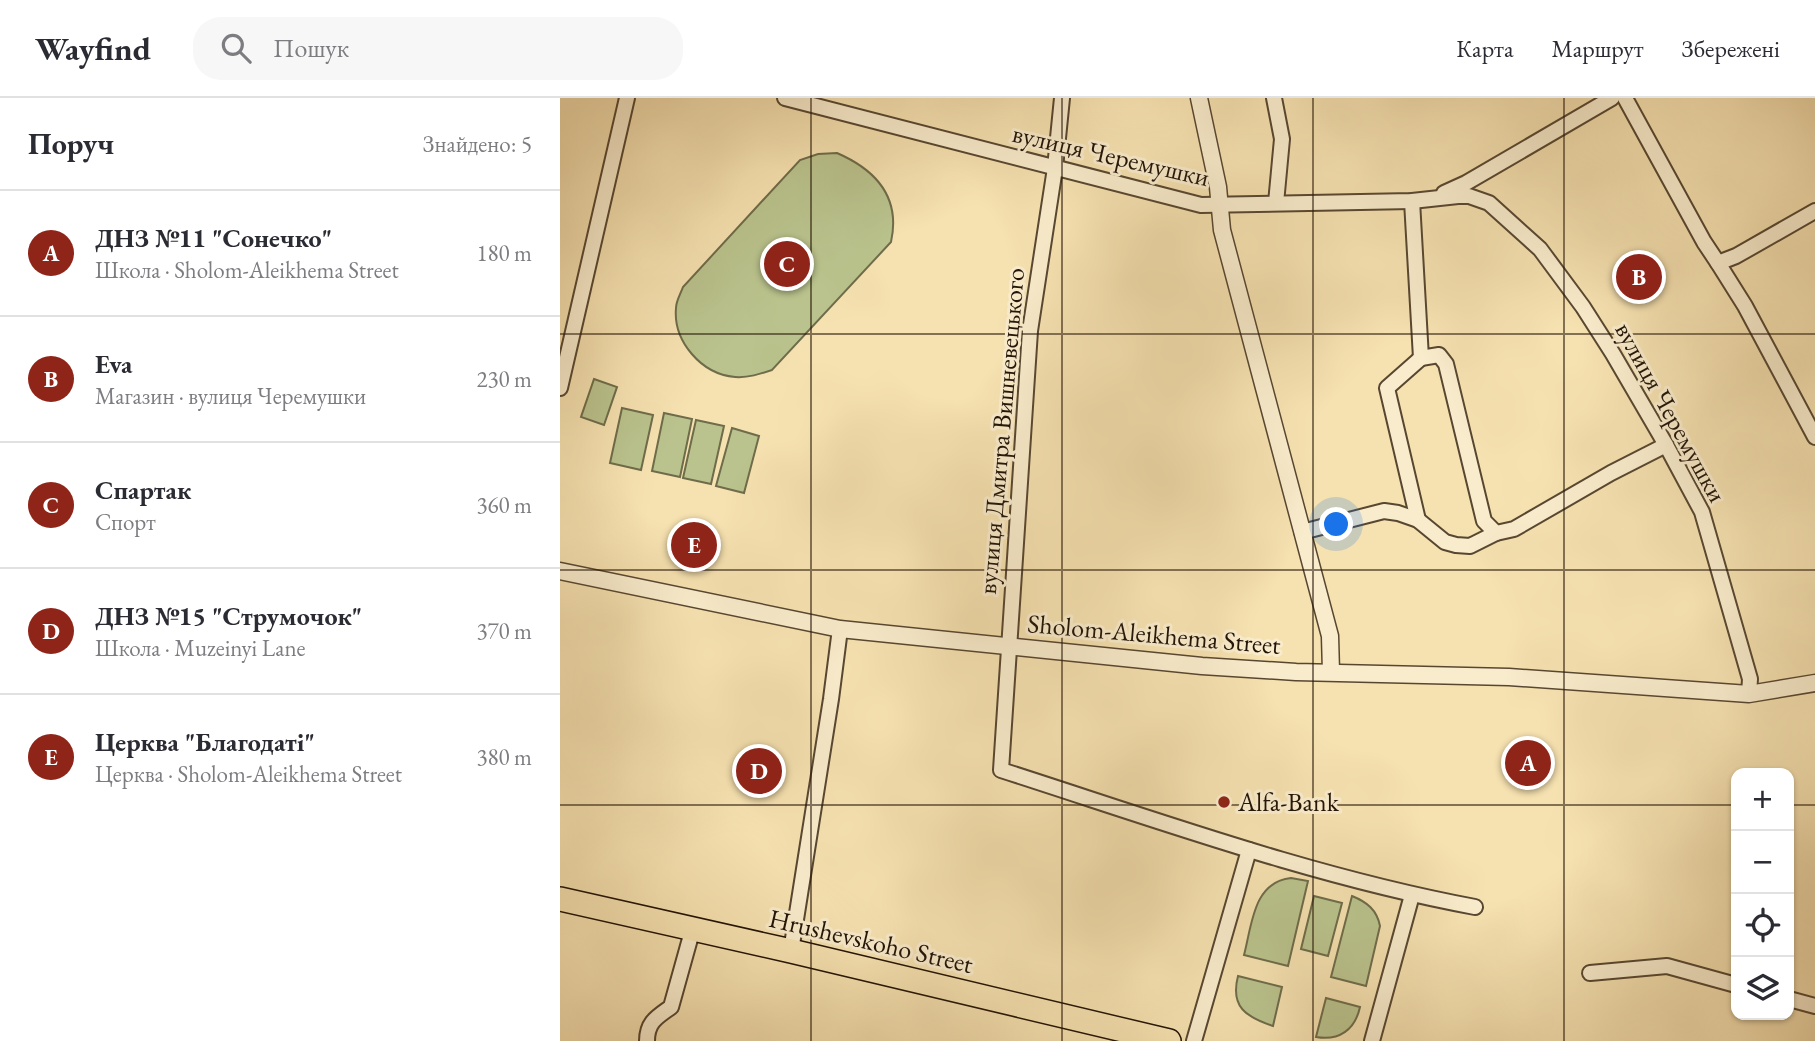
<!DOCTYPE html>
<html lang="uk">
<meta charset="utf-8">
<style>
:root{--surface:#fff;--page:#f7f7f7;--text:#2b2b33;--muted:#7c7c81;--line:#e1e1e2;--accent:#8f2418}
body{margin:0;font-family:"EB Garamond",serif;background:var(--page);color:var(--text)}
.controls{position:absolute;right:21px;bottom:21px;display:grid;overflow:hidden;border-radius:14px;box-shadow:0 2px 5px #0004}
.controls button{width:63px;height:63px;display:grid;place-items:center;padding:0;border:0;border-bottom:2px solid var(--line);background:var(--surface);color:var(--text);font:35px sans-serif}
.you{position:absolute;left:777px;top:427px;width:24px;height:24px;margin:-18px;border:5px solid #fff;border-radius:50%;background:#1a73e8;box-shadow:0 0 0 10px #1a73e833}
.badge{display:grid;place-items:center;width:46px;height:46px;border-radius:50%;background:var(--accent);color:#fff;font-size:23px;font-weight:700}
.pin{position:absolute;translate:-50% -50%;border:4px solid #fff;box-shadow:0 2px 7px #0006}
.list{margin:0;padding:0;list-style:none}
h2{display:flex;justify-content:space-between;align-items:center;height:91px;margin:0;padding:0 28px;font-size:30px}
h2 small{font-size:23px;font-weight:400;color:var(--muted)}
.list li{display:grid;grid-template-columns:46px 1fr auto;gap:21px;align-items:center;box-sizing:border-box;height:126px;padding:0 28px;border-top:2px solid var(--line)}
.list b{display:block;font-size:26px;white-space:nowrap}
.list p{margin:0;font-size:23px;white-space:nowrap;color:var(--muted)}
.list em{font-size:23px;font-style:normal;color:var(--muted)}
.icon{flex:none;width:38px;height:38px;fill:none;stroke:currentColor;stroke-width:2;stroke-linecap:round;stroke-linejoin:round}
.map{position:relative;flex:none;width:1255px;height:943px;overflow:hidden}
header{display:flex;align-items:center;gap:42px;box-sizing:border-box;height:98px;padding:0 35px;background:var(--surface);border-bottom:2px solid var(--line)}
header strong{font-size:33px}
nav{display:flex;gap:38px;margin-inline-start:auto;font-size:24px}
.search{width:490px;height:63px;background:var(--page);display:flex;align-items:center;gap:18px;box-sizing:border-box;padding:0 24px;border-radius:28px;color:var(--muted);font-size:26px}
main{display:flex}
aside{flex:1;background:var(--surface)}
.map>svg:first-child{display:block}
.green{fill:#bac38d;stroke:#6e6c4a;stroke-width:2}
.lines{fill:none;stroke-linecap:round;stroke-linejoin:round}
.minor-casing{stroke:#574731;stroke-width:18}
.tertiary-casing{stroke:#574731;stroke-width:19}
.trunk-casing{stroke:#221407;stroke-width:26}
.minor{stroke:#f9eccc;stroke-width:14}
.tertiary{stroke:#f9eccc;stroke-width:16}
.trunk{stroke:#f6e1b0;stroke-width:23}
.grid{fill:none;stroke:#221407;stroke-width:2;stroke-opacity:0.55}
.poi-dot{fill:#8f2418;stroke:#f9eccc;stroke-width:2.5}
.labels{text-anchor:middle;stroke-width:6;stroke-linejoin:round;paint-order:stroke}
.street-label{font-size:26px;fill:#221407;stroke:#f9eccc}
.poi-label{font-size:26px;fill:#221407;stroke:#f9eccc;text-anchor:start}
</style>
<header>
<strong>Wayfind</strong>
<div class="search"><svg class="icon" aria-label="search" viewBox="0 0 24 24"><circle cx="10" cy="10" r="6"/><path d="M15 15l6 6"/></svg>Пошук</div>
<nav><a>Карта</a><a>Маршрут</a><a>Збережені</a></nav>
</header>
<main>
<aside>
<h2>Поруч<small>Знайдено: 5</small></h2>
<ul class="list">
<li><span class="badge">A</span><div><b>ДНЗ №11 &quot;Сонечко&quot;</b><p>Школа · Sholom-Aleikhema Street</p></div><em>180 m</em></li>
<li><span class="badge">B</span><div><b>Eva</b><p>Магазин · вулиця Черемушки</p></div><em>230 m</em></li>
<li><span class="badge">C</span><div><b>Спартак</b><p>Спорт</p></div><em>360 m</em></li>
<li><span class="badge">D</span><div><b>ДНЗ №15 &quot;Струмочок&quot;</b><p>Школа · Muzeinyi Lane</p></div><em>370 m</em></li>
<li><span class="badge">E</span><div><b>Церква &quot;Благодаті&quot;</b><p>Церква · Sholom-Aleikhema Street</p></div><em>380 m</em></li>
</ul>
</aside>
<div class="map">
<svg width="1255" height="943" viewBox="0 0 1255 943">
<rect width="100%" height="100%" fill="#f6e1b0"/>
<filter id="stains"><feTurbulence type="fractalNoise" baseFrequency=".00286" numOctaves="4"/><feColorMatrix values="0 0 0 0 .2 0 0 0 0 .09 0 0 0 0 .02 0 0 0 .5 -.17"/></filter>
<radialGradient id="worn" r=".72"><stop offset=".6" stop-color="#630" stop-opacity="0"/><stop offset="1" stop-color="#630" stop-opacity=".3"/></radialGradient>
<!-- green -->
<g class="green">
<path d="M277,55c39,17 64,44 54,89l-119,128c-12,4 -24,8 -37,7 -34,-3 -62,-36 -59,-69 0,-7 5,-15 7,-21l117,-127 18,-6z"/>
<polygon points="34,281 57,289 44,327 21,319"/>
<polygon points="62,310 93,317 81,372 50,365"/>
<polygon points="104,315 132,321 120,379 92,373"/>
<polygon points="136,322 164,328 151,386 123,380"/>
<polygon points="172,330 199,338 184,395 156,388"/>
<path d="M731,780l17,3 -20,85 -44,-11c8,-30 9,-73 47,-77z"/>
<polygon points="754,798 782,805 768,858 741,851"/>
<path d="M792,798c15,6 25,14 28,30l-14,60 -35,-9z"/>
<path d="M678,878l44,11 -9,39c-27,-9 -43,-19 -35,-50z"/>
<path d="M766,900l34,9c-5,23 -21,34 -44,30z"/>
</g>
<g class="lines">
<defs>
<g id="minor">
<polyline points="225,0 641,107 852,103 898,98 909,98 929,105 980,151 1023,209 1053,256 1106,347 1142,414 1190,581 1189,596"/>
<path d="M502,0l-7,70 -25,163 -29,439c156,50 313,107 474,137"/>
<polyline points="714,0 722,41 716,105"/>
<polyline points="1065,0 1144,144 1158,165"/>
<polyline points="884,95 906,85 1052,0"/>
<polyline points="852,103 861,260 879,257 886,266 924,423 936,435 954,431 1051,375 1106,347"/>
<polyline points="1255,113 1176,158 1158,165 1185,208 1255,339"/>
<polyline points="0,290 67,0"/>
<polyline points="858,422 827,290 861,260"/>
<polyline points="742,434 824,413 838,415 858,422 885,444 896,447 910,448 936,435"/>
<polyline points="231,853 271,601 280,531"/>
<polyline points="1030,875 1107,868 1176,887"/>
<polyline points="1229,901 1255,908"/>
<path d="M87,943c0,-19 10,-24 24,-34l22,-79"/>
<polyline points="634,943 689,752"/>
<polyline points="812,943 852,797"/>
</g>
<g id="tertiary">
<polyline points="639,0 658,89 662,132 770,538 771,574"/>
<polyline points="0,473 280,531 642,568 736,574 949,579 1189,596 1255,585"/>
</g>
<polyline id="trunk" points="0,801 231,853 609,943"/>
</defs>
<!-- minor casing -->
<use href="#minor" class="minor-casing"/>
<!-- tertiary casing -->
<use href="#tertiary" class="tertiary-casing"/>
<!-- trunk casing -->
<use href="#trunk" class="trunk-casing"/>
<!-- minor -->
<use href="#minor" class="minor"/>
<!-- tertiary -->
<use href="#tertiary" class="tertiary"/>
<!-- trunk -->
<use href="#trunk" class="trunk"/>
</g>
<!-- grid -->
<path class="grid" d="M251,0v943M502,0v943M753,0v943M1004,0v943M0,236h1255M0,472h1255M0,707h1176M1229,707h26"/>
<!-- markers -->
<circle class="poi-dot" cx="664" cy="704" r="7"/>
<g class="labels">
<!-- street labels -->
<g class="street-label">
<text transform="translate(551 57) rotate(13)" y="9">вулиця Черемушки</text>
<text transform="translate(1111 314) rotate(61)" y="9">вулиця Черемушки</text>
<text transform="translate(441 333) rotate(-85)" y="9">вулиця Дмитра Вишневецького</text>
<text transform="translate(594 536) rotate(5)" y="9">Sholom-Aleikhema Street</text>
<text transform="translate(311 843) rotate(13)" y="9">Hrushevskoho Street</text>
</g>
<!-- poi labels -->
<g class="poi-label">
<text x="678" y="713">Alfa-Bank</text>
</g>
</g>
<rect width="100%" height="100%" filter="url(#stains)"/>
<rect width="100%" height="100%" fill="url(#worn)"/>
</svg>
<div class="controls">
<button>+</button>
<button>−</button>
<button><svg class="icon" aria-label="locate" viewBox="0 0 24 24"><circle cx="12" cy="12" r="6"/><path d="M12 2v4M12 18v4M2 12h4M18 12h4"/></svg></button>
<button><svg class="icon" aria-label="layers" viewBox="0 0 24 24"><path d="M12 4l9 5-9 5-9-5zM3 14l9 5 9-5"/></svg></button>
</div>
<div class="you"></div>
<div class="pin badge" style="left:968px;top:665px">A</div>
<div class="pin badge" style="left:1079px;top:179px">B</div>
<div class="pin badge" style="left:227px;top:166px">C</div>
<div class="pin badge" style="left:199px;top:673px">D</div>
<div class="pin badge" style="left:134px;top:447px">E</div>
</div>
</main>
